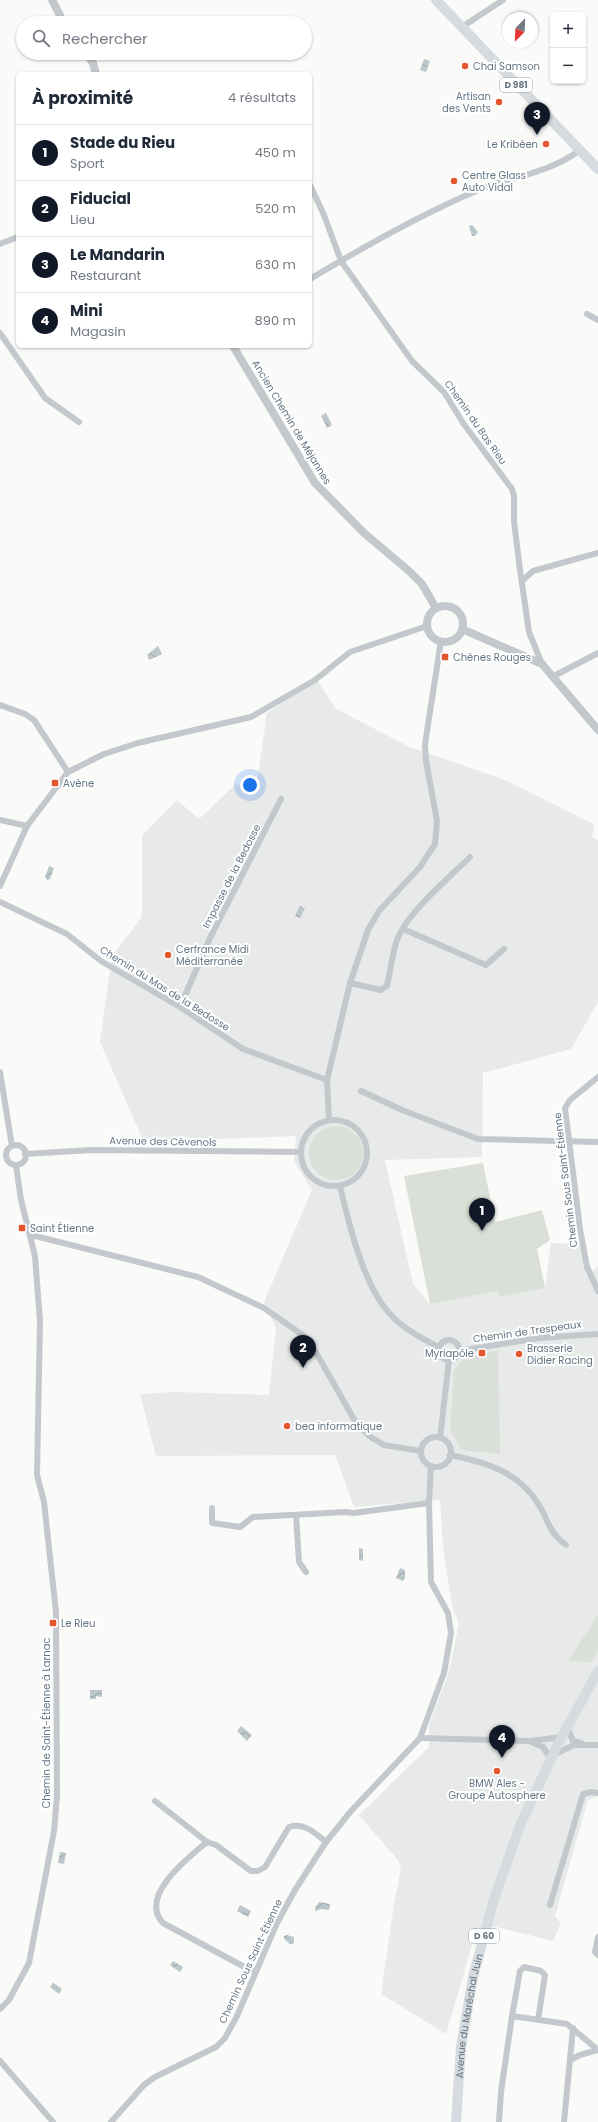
<!DOCTYPE html>
<html lang="fr">
<meta charset="utf-8">
<style>
:root{--surface:#fff;--page:#f2f2f3;--text:#1f2937;--muted:#747a83;--line:#e0e1e3;--accent:#111827}
body{margin:0;font-family:Poppins,sans-serif;background:var(--page);color:var(--text)}
.controls{position:absolute;right:12px;top:12px;display:grid;overflow:hidden;border-radius:6px;box-shadow:0 1px 3px #0004}
.controls button{width:36px;height:36px;display:grid;place-items:center;padding:0;border:0;border-bottom:1px solid var(--line);background:var(--surface);color:var(--text);font:20px sans-serif}
.compass{position:absolute;left:502px;top:12px;width:36px;height:36px;border-radius:50%;background:var(--surface);box-shadow:0 1px 3px #0004;rotate:204deg}
.you{position:absolute;left:250px;top:785px;width:14px;height:14px;margin:-10px;border:3px solid #fff;border-radius:50%;background:#1a73e8;box-shadow:0 0 0 6px #1a73e833}
.badge{display:grid;place-items:center;width:26px;height:26px;border-radius:50%;background:var(--accent);color:#fff;font-size:13px;font-weight:700}
.pin{position:absolute;translate:-50% -33px;filter:drop-shadow(0 1px 2px #0008)}
.pin::after{content:'';position:absolute;top:21px;width:14px;height:12px;background:inherit;clip-path:polygon(0 0,100% 0,50% 100%)}
.list{margin:0;padding:0;list-style:none}
h2{display:flex;justify-content:space-between;align-items:center;height:52px;margin:0;padding:0 16px;font-size:17px}
h2 small{font-size:13px;font-weight:400;color:var(--muted)}
.list li{display:grid;grid-template-columns:26px 1fr auto;gap:12px;align-items:center;box-sizing:border-box;height:56px;padding:0 16px;border-top:1px solid var(--line)}
.list b{display:block;font-size:15px;white-space:nowrap}
.list p{margin:0;font-size:13px;white-space:nowrap;color:var(--muted)}
.list em{font-size:13px;font-style:normal;color:var(--muted)}
.icon{flex:none;width:22px;height:22px;fill:none;stroke:currentColor;stroke-width:2;stroke-linecap:round;stroke-linejoin:round}
.map{position:relative;flex:none;width:598px;height:2122px;overflow:hidden}
.search{position:absolute;background:var(--surface);box-shadow:0 1px 3px #0004;left:16px;top:16px;width:296px;height:44px;display:flex;align-items:center;gap:10px;box-sizing:border-box;padding:0 14px;border-radius:22px;color:var(--muted);font-size:15px}
.panel{position:absolute;background:var(--surface);box-shadow:0 1px 3px #0004;left:16px;top:72px;width:296px;height:276px;border-radius:6px}
.map>svg:first-child{display:block}
.built{fill:#e8e9e9}
.green{fill:#dadfd7}
.water{fill:url(#water-waves)}
.lines{fill:none;stroke-linecap:round;stroke-linejoin:round}
.minor{stroke:#c3c8cc;stroke-width:6}
.tertiary{stroke:#c3c8cc;stroke-width:8}
.primary{stroke:#d6dbdf;stroke-width:10}
.poi-dot{fill:#e4572e;stroke:#fff;stroke-width:1.5}
.labels{text-anchor:middle;stroke-width:4;stroke-linejoin:round;paint-order:stroke}
.shield{fill:#fff;stroke:#939fa8;stroke-width:1}
.shield-label{font-size:9px;font-weight:bold;fill:#657683}
.poi-label{font-size:10px;fill:#657683;stroke:#fff;text-anchor:start}
.street-label{font-size:10px;fill:#657683;stroke:#fff}
</style>
<div class="map">
<svg width="598" height="2122" viewBox="0 0 598 2122">
<defs>
<pattern id="water-waves" width="16" height="10" patternUnits="userSpaceOnUse"><rect width="16" height="10" fill="#bbc7cb"/><path d="M0 5q4-4 8 0t8 0" fill="none" stroke="#9ca6aa"/></pattern>
</defs>
<rect width="100%" height="100%" fill="#fafaf8"/>
<!-- built -->
<polygon class="built" points="317,680 336,709 410,747 505,780 595,825 592,837 598,840 598,1002 571,1049 483,1073 482,1157 385,1160 413,1284 430,1304 498,1291 545,1288 551,1243 578,1244 593,1271 598,1266 598,1796 588,1800 555,1916 561,1924 553,1941 497,1927 477,1928 446,2034 381,1994 394,1904 401,1868 398,1860 359,1815 429,1747 429,1725 448,1675 459,1624 452,1606 443,1546 440,1500 354,1507 335,1455 156,1456 140,1394 175,1392 269,1395 276,1328 264,1302 312,1190 294,1161 296,1136 144,1142 100,1042 112,956 142,917 142,836 177,800 199,819 236,784 256,789 267,713"/>
<!-- green -->
<g class="green">
<circle cx="336" cy="1153" r="27"/>
<polygon points="483,1163 495,1222 542,1210 550,1240 537,1249 545,1288 500,1297 498,1291 430,1304 404,1176"/>
<polygon points="498,1350 500,1454 462,1450 450,1430 454,1370 464,1359"/>
<polygon points="598,1615 598,1650 592,1662 568,1661"/>
</g>
<!-- water -->
<g class="water">
<polygon points="424,59 430,61 426,72 420,70"/>
<polygon points="472,225 478,232 475,236 472,236 469,226"/>
<polygon points="326,413 332,425 327,428 321,416"/>
<polygon points="158,646 162,654 149,660 147,655"/>
<polygon points="49,866 54,868 50,879 47,880 45,877"/>
<polygon points="300,906 305,908 300,918 295,916"/>
<polygon points="359,1548 363,1549 363,1561 359,1560"/>
<polygon points="400,1568 405,1570 405,1578 403,1581 396,1578"/>
<polygon points="90,1690 102,1690 102,1697 96,1696 96,1699 90,1699"/>
<polygon points="241,1726 252,1735 247,1741 237,1731"/>
<polygon points="60,1852 66,1853 64,1864 58,1863"/>
<polygon points="319,1902 330,1904 329,1910 321,1909 315,1911 315,1908"/>
<polygon points="240,1905 251,1911 248,1917 237,1911"/>
<polygon points="287,1935 294,1937 294,1943 290,1944 284,1939 284,1936"/>
<polygon points="173,1961 183,1967 180,1972 170,1965"/>
<polygon points="53,1983 62,1989 59,1994 50,1987"/>
</g>
<g class="lines">
<!-- minor -->
<g class="minor">
<polyline points="462,27 503,0"/>
<polyline points="310,185 324,215 341,261 412,361 444,392 463,423 512,489 514,496 514,521 520,570 529,632 542,664"/>
<polyline points="0,244 18,237"/>
<path d="M310,279c54,-32 108,-63 166,-88 34,-14 74,-18 104,-41"/>
<polyline points="587,314 598,320"/>
<polyline points="0,333 45,398 79,422"/>
<polyline points="522,581 533,571 598,553"/>
<polyline points="554,676 598,653"/>
<polyline points="0,705 25,714 34,720 68,772"/>
<polyline points="0,820 27,826"/>
<polyline points="0,886 27,826 68,772 104,754 138,743 251,717 315,680 350,652 427,626"/>
<polyline points="0,902 67,934 101,961 180,1007 243,1049 327,1080"/>
<polyline points="403,929 486,965 504,949"/>
<path d="M350,983l31,7 6,-4c3,-14 5,-29 9,-43 8,-28 53,-65 74,-86"/>
<polyline points="180,1007 210,938 281,799"/>
<polyline points="0,1072 12,1146"/>
<polyline points="598,1077 570,1100 565,1108 580,1229 587,1267 598,1291"/>
<polyline points="361,1091 402,1110 478,1139 598,1142"/>
<circle cx="334" cy="1153" r="33"/>
<polyline points="329,1120 327,1080 350,983 368,930 379,911 420,867 435,844 437,821 426,761 425,744 441,641"/>
<circle cx="16" cy="1155" r="10"/>
<polyline points="25,1154 91,1150 301,1152"/>
<path d="M340,1186c9,38 23,98 49,127 14,16 33,25 51,35"/>
<polyline points="31,1235 198,1277 264,1308 304,1336 318,1356 355,1421 369,1436 384,1445 421,1451"/>
<circle cx="449" cy="1350" r="10"/>
<polyline points="459,1351 539,1338 598,1334"/>
<circle cx="436" cy="1452" r="15"/>
<polyline points="440,1438 449,1360"/>
<path d="M450,1455c36,7 69,17 89,50 11,18 8,25 27,40"/>
<polyline points="212,1508 212,1523 240,1527 253,1517 346,1512 354,1513 429,1503"/>
<polyline points="296,1515 299,1562 306,1572"/>
<polyline points="567,1727 573,1741 581,1743"/>
<polyline points="420,1738 530,1741 562,1737"/>
<polyline points="531,1742 543,1747 551,1759"/>
<polyline points="553,1755 574,1745 598,1745"/>
<path d="M155,1801l52,41 9,3 35,26h7l7,-4 24,-40c15,-5 26,6 37,15"/>
<path d="M207,1842c-19,16 -69,54 -44,81l87,47 6,1"/>
<polyline points="550,1905 583,1794 591,1792 598,1793"/>
<polyline points="598,1937 595,1952 598,1955"/>
<polyline points="0,2009 9,2000 29,1963 54,1831 57,1796 56,1612 44,1502 37,1475 40,1321 35,1256 21,1200 16,1165"/>
<polyline points="538,2020 545,1975 541,1971 524,1967 520,1971 512,2016 567,2024 598,2050"/>
<polyline points="570,2060 580,2055 598,2050"/>
<polyline points="0,2061 53,2122"/>
<polyline points="111,2122 144,2085 155,2077 216,2047 225,2038 237,2016 277,1923 295,1890 326,1842 351,1811 420,1738 444,1673 451,1633 448,1613 431,1582 429,1503 431,1466"/>
<polyline points="499,2122 501,2092 512,2016"/>
<polyline points="564,2122 573,2028"/>
</g>
<!-- tertiary -->
<g class="tertiary">
<polyline points="52,0 64,23"/>
<polyline points="86,53 93,63 96,74"/>
<polyline points="233,346 315,483 364,533 409,571 422,584 436,608"/>
<circle cx="445" cy="624" r="18"/>
<polyline points="462,629 542,664 598,730"/>
</g>
<!-- primary -->
<g class="primary">
<polyline points="436,0 598,169"/>
<path id="s1" d="M456,2122l5,-75 12,-70 21,-78 27,-76 37,-79 40,-73"/>
</g>
</g>
<!-- markers -->
<g class="poi-dot">
<circle cx="465" cy="66" r="4"/>
<circle cx="499" cy="102" r="4"/>
<circle cx="546" cy="144" r="4"/>
<circle cx="454" cy="181" r="4"/>
<rect x="441" y="653" width="8" height="8" rx="2"/>
<rect x="51" y="779" width="8" height="8" rx="2"/>
<circle cx="168" cy="955" r="4"/>
<rect x="18" y="1224" width="8" height="8" rx="2"/>
<rect x="478" y="1349" width="8" height="8" rx="2"/>
<circle cx="519" cy="1354" r="4"/>
<circle cx="287" cy="1426" r="4"/>
<rect x="49" y="1619" width="8" height="8" rx="2"/>
<circle cx="497" cy="1771" r="4"/>
</g>
<g class="labels">
<!-- shield labels -->
<g class="shield">
<rect x="500" y="78" width="32" height="14" rx="3"/>
<rect x="469" y="1929" width="30" height="14" rx="3"/>
</g>
<g class="shield-label">
<text x="516" y="88">D 981</text>
<text x="484" y="1939">D 60</text>
</g>
<!-- poi labels -->
<g class="poi-label">
<text x="473" y="70">Chai Samson</text>
<text x="491" y="100" text-anchor="end">Artisan<tspan x="491" dy="12">des Vents</tspan></text>
<text x="538" y="148" text-anchor="end">Le Kribéen</text>
<text x="462" y="179">Centre Glass<tspan x="462" dy="12">Auto Vidal</tspan></text>
<text x="453" y="661">Chênes Rouges</text>
<text x="63" y="787">Avène</text>
<text x="176" y="953">Cerfrance Midi<tspan x="176" dy="12">Méditerranée</tspan></text>
<text x="30" y="1232">Saint Étienne</text>
<text x="527" y="1352">Brasserie<tspan x="527" dy="12">Didier Racing</tspan></text>
<text x="474" y="1357" text-anchor="end">Myriapôle</text>
<text x="295" y="1430">bea informatique</text>
<text x="61" y="1627">Le Rieu</text>
<text x="497" y="1787" text-anchor="middle">BMW Ales -<tspan x="497" dy="12">Groupe Autosphere</tspan></text>
</g>
<!-- street labels -->
<g class="street-label">
<text transform="translate(292 422) rotate(59)" y="4">Ancien Chemin de Méjannes</text>
<text transform="translate(476 422) rotate(55)" y="4">Chemin du Bas Rieu</text>
<text transform="translate(231 876) rotate(-63)" y="4">Impasse de la Bedosse</text>
<text transform="translate(165 988) rotate(32)" y="4">Chemin du Mas de la Bedosse</text>
<text transform="translate(163 1141) rotate(1)" y="4">Avenue des Cévenols</text>
<text transform="translate(565 1180) rotate(-97)" y="4">Chemin Sous Saint-Étienne</text>
<text transform="translate(527 1331) rotate(-8)" y="4">Chemin de Trespeaux</text>
<text transform="translate(46 1723) rotate(-90)" y="4">Chemin de Saint-Étienne à Larnac</text>
<text transform="translate(250 1961) rotate(-65)" y="4">Chemin Sous Saint-Étienne</text>
<text dy="4" stroke="none"><textPath href="#s1" startOffset="107">Avenue du Maréchal Juin</textPath></text>
</g>
</g>
</svg>
<div class="controls">
<button>+</button>
<button>−</button>
</div>
<svg class="compass" viewBox="-18 -18 36 36"><path d="M0-13l5 13h-10z" fill="#e53935"/><path d="M0 13l5-13h-10z" fill="#747a83"/></svg>
<div class="you"></div>
<div class="pin badge" style="left:482px;top:1231px">1</div>
<div class="pin badge" style="left:303px;top:1368px">2</div>
<div class="pin badge" style="left:537px;top:135px">3</div>
<div class="pin badge" style="left:502px;top:1758px">4</div>
<div class="search"><svg class="icon" aria-label="search" viewBox="0 0 24 24"><circle cx="10" cy="10" r="6"/><path d="M15 15l6 6"/></svg>Rechercher</div>
<section class="panel">
<h2>À proximité<small>4 résultats</small></h2>
<ul class="list">
<li><span class="badge">1</span><div><b>Stade du Rieu</b><p>Sport</p></div><em>450 m</em></li>
<li><span class="badge">2</span><div><b>Fiducial</b><p>Lieu</p></div><em>520 m</em></li>
<li><span class="badge">3</span><div><b>Le Mandarin</b><p>Restaurant</p></div><em>630 m</em></li>
<li><span class="badge">4</span><div><b>Mini</b><p>Magasin</p></div><em>890 m</em></li>
</ul>
</section>
</div>
